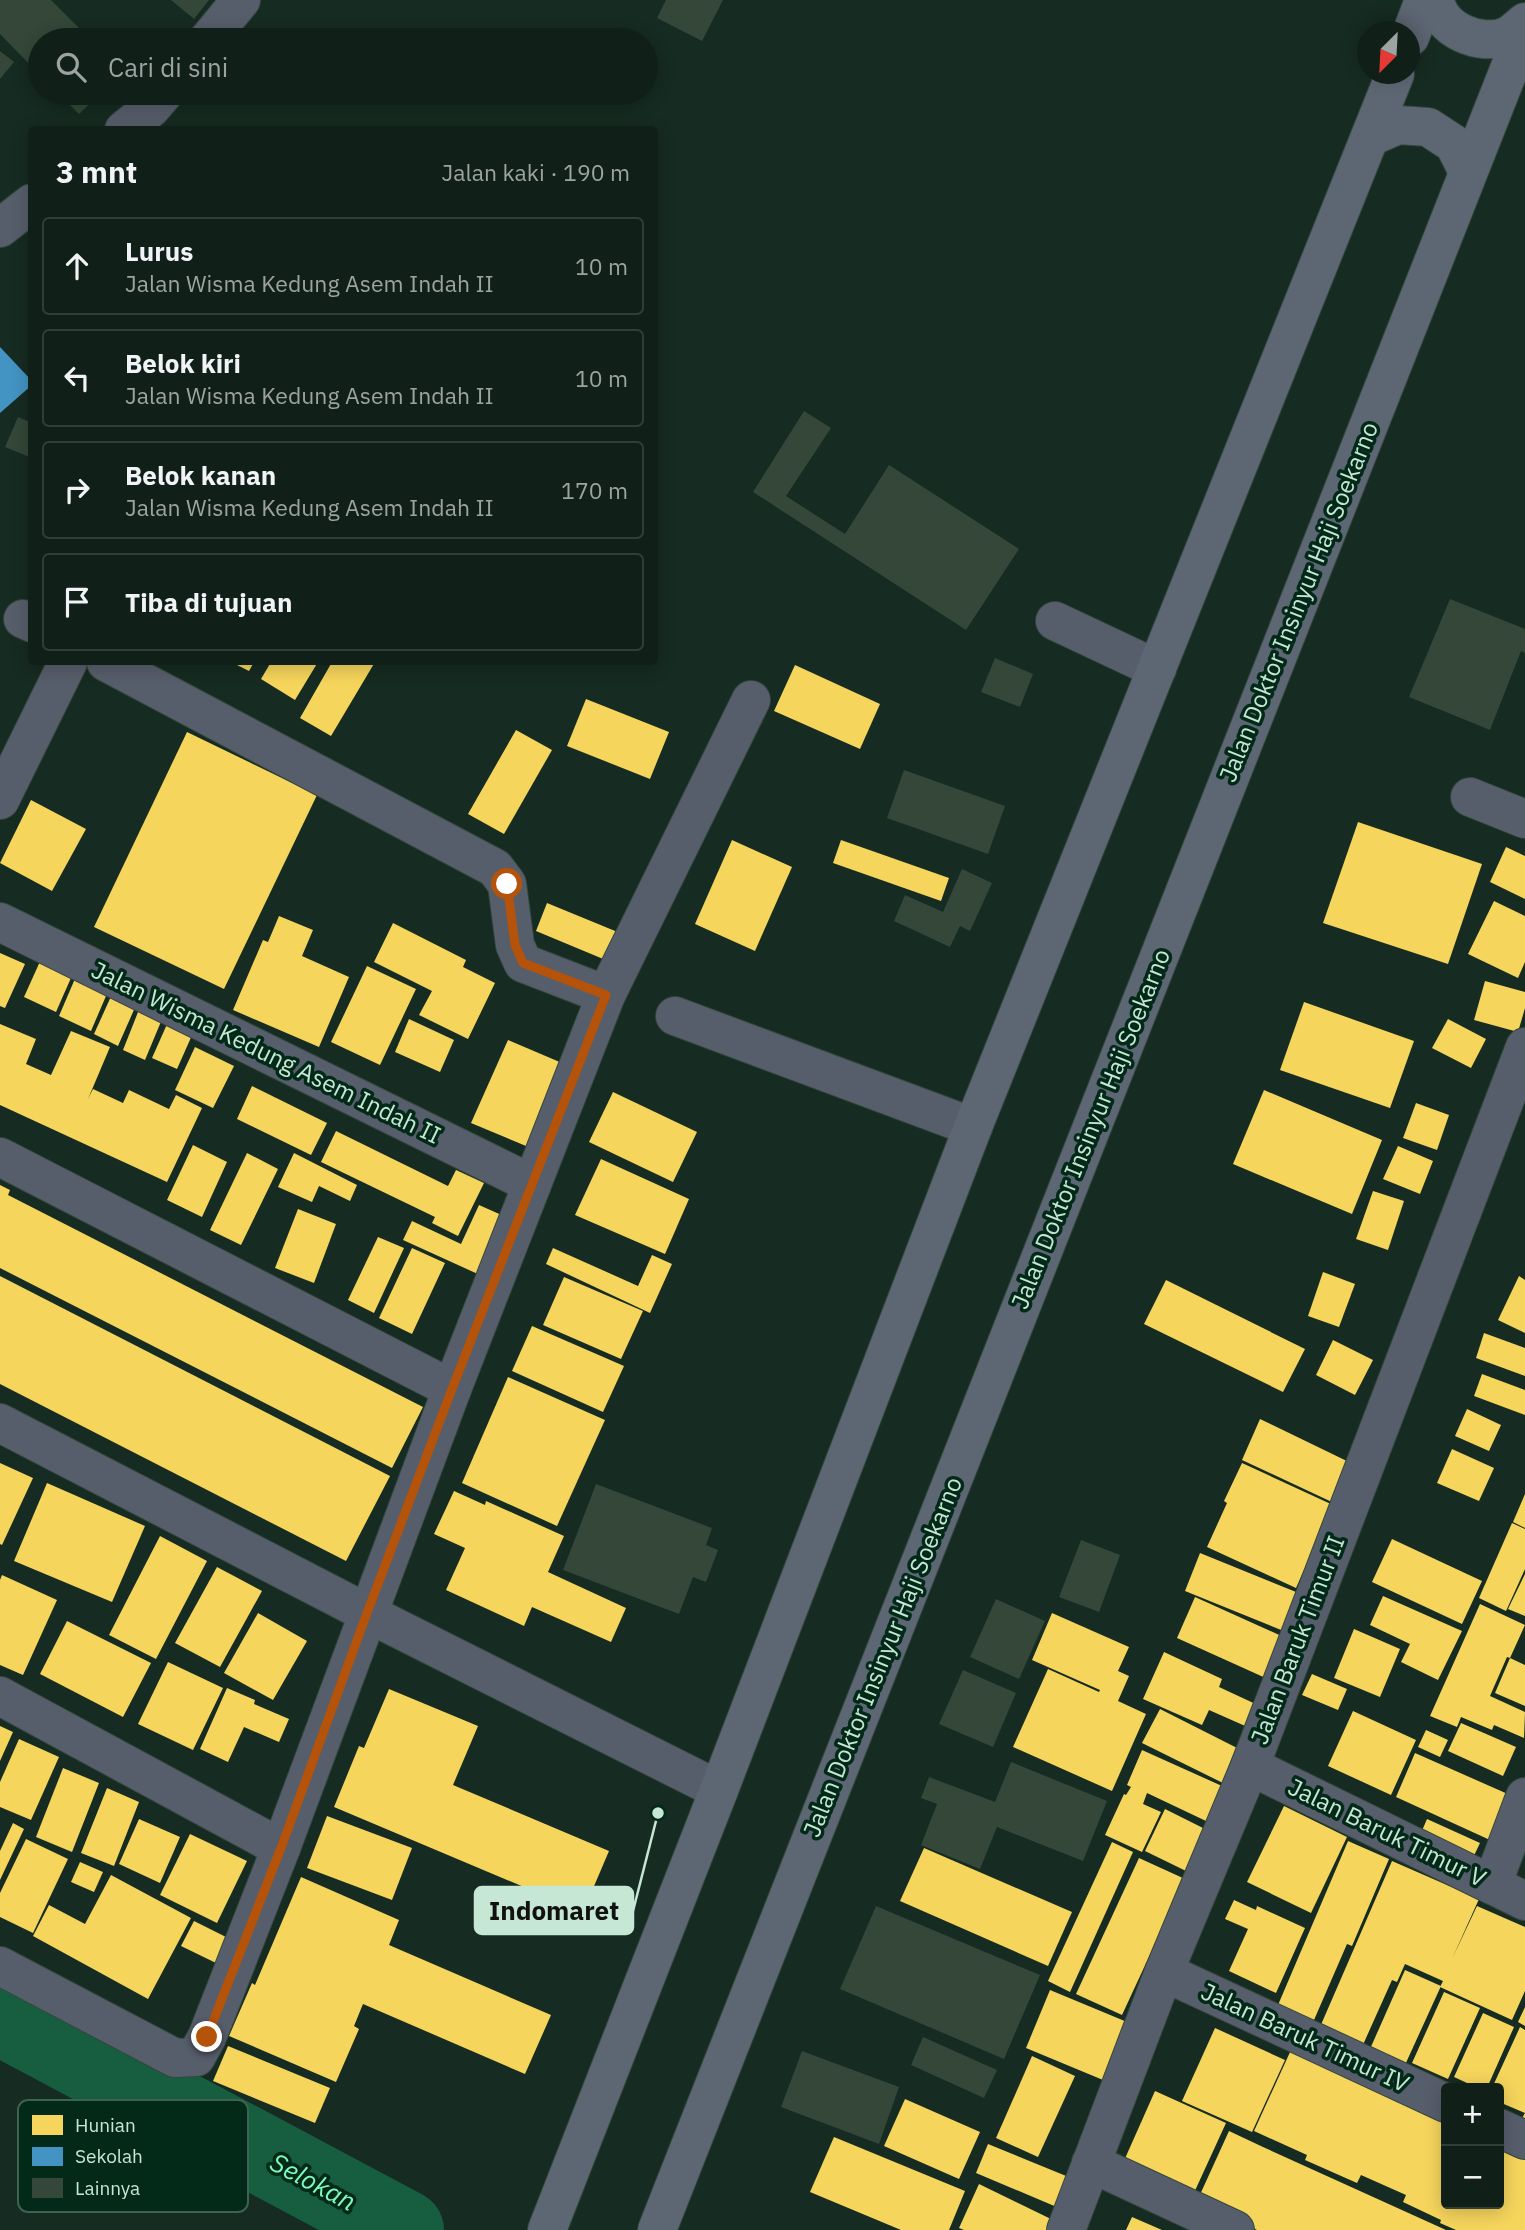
<!DOCTYPE html>
<html lang="id">
<meta charset="utf-8">
<style>
:root{--surface:#102019;--page:#1e2d26;--text:#f1f3f6;--muted:#9ca3a2;--line:#303e38}
body{margin:0;font-family:"IBM Plex Sans",sans-serif;background:var(--page);color:var(--text)}
.controls{position:absolute;right:21px;bottom:21px;display:grid;overflow:hidden;border-radius:7px;box-shadow:0 4px 18px #0003}
.controls button{width:63px;height:63px;display:grid;place-items:center;padding:0;border:0;border-bottom:2px solid var(--line);background:var(--surface);color:var(--text);font:35px sans-serif}
.compass{position:absolute;left:1357px;top:21px;width:63px;height:63px;border-radius:50%;background:var(--surface);box-shadow:0 4px 18px #0003;rotate:204deg}
.stop{position:absolute;width:21px;height:21px;margin:-16px;border:5px solid #b45309;border-radius:50%;background:#fff}
.stop.end{background:#b45309;border-color:#fff;box-shadow:0 2px 7px #0008}
.list{margin:0;padding:0;list-style:none}
h2{display:flex;justify-content:space-between;align-items:center;height:91px;margin:0;padding:0 28px;font-size:30px}
h2 small{font-size:23px;font-weight:400;color:var(--muted)}
.list li{display:grid;grid-template-columns:46px 1fr auto;gap:21px;align-items:center;box-sizing:border-box;height:98px;margin:0 14px 14px;padding:0 14px;border:2px solid var(--line);border-radius:7px}
.list b{display:block;font-size:26px;white-space:nowrap}
.list p{margin:0;font-size:23px;white-space:nowrap;color:var(--muted)}
.list em{font-size:23px;font-style:normal;color:var(--muted)}
.icon{flex:none;width:38px;height:38px;fill:none;stroke:currentColor;stroke-width:2;stroke-linecap:round;stroke-linejoin:round}
.map{position:relative;flex:none;width:1525px;height:2230px;overflow:hidden}
.search{position:absolute;background:var(--surface);box-shadow:0 4px 18px #0003;left:28px;top:28px;width:630px;height:77px;display:flex;align-items:center;gap:18px;box-sizing:border-box;padding:0 24px;border-radius:38px;color:var(--muted);font-size:26px}
.panel{position:absolute;background:var(--surface);box-shadow:0 4px 18px #0003;left:28px;top:126px;width:630px;height:539px;border-radius:7px}
.map>svg:first-child{display:block}
.homes{fill:#f6d55c}
.schools{fill:#4393c3}
.lines{fill:none;stroke-linecap:round;stroke-linejoin:round}
.river{stroke:#165e3f;stroke-width:80}
.building{fill:#344738}
.minor-casing{stroke:#34473d;stroke-width:40}
.major-casing{stroke:#34473d;stroke-width:40}
.minor{stroke:#575e6b;stroke-width:38}
.major{stroke:#5d6673;stroke-width:38}
.route{stroke:#b45309;stroke-width:9}
.labels{text-anchor:middle;stroke-width:7;stroke-linejoin:round;paint-order:stroke}
.street-label{font-size:24px;fill:#c5e7d3;stroke:#032919}
.water-label{font-size:26px;font-style:italic;fill:#7dfcbe;stroke:#032919}
.key{fill:#032919;stroke:#3d6251;stroke-width:2}
.key-label{font-size:19px;fill:#c5e7d3}
.leader{fill:none;stroke:#c5e7d3;stroke-width:2.5}
.callout-dot{fill:#c5e7d3;stroke:#032919;stroke-width:2.5}
.callout{fill:#c5e7d3;stroke:#c5e7d3;stroke-width:2.5}
.callout-label{font-size:26px;text-anchor:middle;font-weight:bold;fill:#111}
</style>
<div class="map">
<svg width="1525" height="2230" viewBox="0 0 1525 2230">
<rect width="100%" height="100%" fill="#162b21"/>
<!-- homes -->
<g class="homes">
<polygon points="231,662 254,662 249,671"/>
<polygon points="271,662 318,662 295,700 261,679"/>
<polygon points="332,662 375,662 331,736 300,718"/>
<polygon points="795,665 880,704 860,749 774,711"/>
<polygon points="586,699 669,732 650,779 567,746"/>
<polygon points="516,730 552,750 504,834 468,814"/>
<polygon points="187,732 317,795 224,989 94,927"/>
<polygon points="31,800 86,829 52,891 0,863"/>
<polygon points="1358,822 1482,864 1448,964 1323,923"/>
<polygon points="732,840 792,867 755,951 695,924"/>
<polygon points="841,840 949,878 941,901 833,863"/>
<polygon points="1506,847 1525,856 1525,899 1490,882"/>
<polygon points="1494,901 1525,916 1525,962 1518,978 1468,954"/>
<polygon points="547,903 620,933 608,961 536,931"/>
<polygon points="279,916 313,930 302,956 349,977 319,1047 233,1010 263,940 268,942"/>
<polygon points="393,923 466,960 463,967 495,983 468,1039 419,1015 432,991 374,962"/>
<polygon points="0,953 25,964 5,1008 0,1006"/>
<polygon points="42,957 74,971 56,1012 24,997"/>
<polygon points="367,966 416,989 380,1065 331,1042"/>
<polygon points="77,974 109,989 91,1031 59,1016"/>
<polygon points="1485,981 1525,992 1525,1008 1518,1032 1474,1020"/>
<polygon points="113,992 137,1003 118,1046 94,1034"/>
<polygon points="142,1002 165,1012 145,1060 123,1050"/>
<polygon points="1304,1002 1414,1041 1390,1108 1280,1070"/>
<polygon points="172,1013 197,1024 177,1069 152,1058"/>
<polygon points="409,1019 454,1040 440,1072 395,1052"/>
<polygon points="1448,1019 1486,1039 1471,1068 1432,1048"/>
<polygon points="0,1024 36,1039 26,1064 51,1075 71,1031 110,1047 88,1099 93,1089 123,1103 129,1090 169,1109 176,1095 202,1108 167,1182 0,1105"/>
<polygon points="508,1040 562,1063 526,1146 471,1123"/>
<polygon points="195,1047 234,1066 213,1108 175,1090"/>
<polygon points="252,1086 327,1123 311,1155 237,1119"/>
<polygon points="1264,1090 1382,1140 1352,1214 1233,1164"/>
<polygon points="613,1092 697,1132 673,1182 589,1142"/>
<polygon points="1416,1103 1449,1115 1437,1150 1403,1138"/>
<polygon points="336,1131 448,1186 456,1170 484,1183 458,1236 432,1223 435,1217 321,1162"/>
<polygon points="193,1145 227,1162 202,1217 167,1200"/>
<polygon points="1398,1146 1433,1161 1420,1194 1383,1179"/>
<polygon points="247,1153 278,1169 241,1245 210,1230"/>
<polygon points="294,1153 357,1185 350,1201 319,1186 312,1202 278,1187"/>
<polygon points="601,1159 689,1199 665,1254 575,1215"/>
<polygon points="0,1185 10,1190 8,1195 423,1407 392,1468 0,1268"/>
<polygon points="1373,1191 1404,1201 1388,1250 1356,1239"/>
<polygon points="479,1205 506,1217 480,1275 403,1240 412,1221 461,1244"/>
<polygon points="298,1209 336,1224 314,1283 275,1268"/>
<polygon points="378,1237 404,1248 374,1313 348,1300"/>
<polygon points="412,1248 445,1263 412,1334 379,1318"/>
<polygon points="553,1248 638,1286 652,1255 672,1264 650,1313 546,1264"/>
<polygon points="1323,1272 1355,1284 1339,1327 1308,1316"/>
<polygon points="0,1276 390,1476 346,1561 0,1384"/>
<polygon points="1519,1276 1525,1280 1525,1333 1498,1320"/>
<polygon points="564,1277 643,1311 621,1359 543,1325"/>
<polygon points="1166,1280 1305,1349 1283,1392 1144,1324"/>
<polygon points="532,1326 624,1366 603,1412 512,1371"/>
<polygon points="1484,1333 1525,1348 1525,1376 1476,1358"/>
<polygon points="1333,1340 1373,1360 1355,1395 1316,1375"/>
<polygon points="1482,1374 1525,1390 1525,1415 1474,1396"/>
<polygon points="508,1377 605,1420 557,1526 462,1483"/>
<polygon points="1467,1409 1501,1425 1489,1451 1455,1436"/>
<polygon points="1260,1419 1353,1464 1334,1503 1242,1460"/>
<polygon points="1452,1449 1494,1468 1479,1501 1437,1483"/>
<polygon points="0,1463 33,1478 2,1545 0,1544"/>
<polygon points="1242,1463 1333,1505 1296,1588 1207,1547 1227,1503 1224,1501"/>
<polygon points="47,1483 145,1526 112,1602 14,1561"/>
<polygon points="454,1491 485,1505 486,1501 564,1536 548,1572 626,1608 611,1642 532,1607 524,1626 446,1590 465,1548 434,1534"/>
<polygon points="1525,1494 1525,1528 1513,1522"/>
<polygon points="1512,1523 1525,1529 1525,1569 1506,1611 1479,1598"/>
<polygon points="160,1536 207,1561 156,1659 109,1635"/>
<polygon points="1392,1539 1482,1581 1462,1624 1372,1582"/>
<polygon points="1200,1553 1306,1596 1291,1634 1185,1591"/>
<polygon points="217,1567 262,1591 220,1667 175,1643"/>
<polygon points="1525,1574 1525,1616 1508,1609"/>
<polygon points="2,1575 57,1600 23,1675 0,1665 0,1580"/>
<polygon points="1383,1596 1462,1631 1438,1680 1401,1662 1410,1644 1370,1625"/>
<polygon points="1195,1597 1288,1639 1270,1680 1177,1638"/>
<polygon points="1480,1604 1525,1625 1510,1658 1525,1665 1525,1706 1495,1693 1510,1658 1507,1657 1490,1696 1525,1712 1524,1738 1494,1725 1492,1730 1461,1717 1457,1727 1430,1716"/>
<polygon points="258,1613 307,1641 273,1700 224,1673"/>
<polygon points="1052,1613 1129,1647 1118,1671 1129,1676 1118,1701 1146,1714 1112,1791 1013,1747 1048,1669 1099,1692 1100,1690 1032,1660"/>
<polygon points="67,1621 151,1663 123,1717 40,1674"/>
<polygon points="1354,1629 1400,1649 1380,1697 1334,1678"/>
<polygon points="1164,1652 1222,1679 1219,1687 1262,1707 1252,1729 1209,1710 1202,1725 1143,1699"/>
<polygon points="168,1662 223,1688 193,1750 138,1724"/>
<polygon points="1312,1674 1347,1689 1338,1710 1302,1695"/>
<polygon points="227,1688 255,1700 254,1704 289,1719 279,1742 244,1727 228,1762 200,1749"/>
<polygon points="389,1689 478,1726 453,1785 609,1851 583,1912 334,1807 359,1746 364,1748"/>
<polygon points="1160,1709 1247,1753 1231,1787 1142,1743"/>
<polygon points="1353,1711 1416,1740 1391,1795 1328,1766"/>
<polygon points="1461,1723 1516,1747 1503,1776 1448,1751"/>
<polygon points="0,1726 13,1732 0,1761"/>
<polygon points="1426,1730 1448,1740 1440,1757 1418,1747"/>
<polygon points="19,1739 59,1757 31,1820 0,1807 0,1782"/>
<polygon points="1142,1750 1222,1786 1206,1821 1147,1793 1143,1804 1161,1812 1142,1852 1105,1835 1124,1794 1126,1795 1131,1787 1127,1785"/>
<polygon points="1415,1753 1510,1795 1490,1840 1396,1797"/>
<polygon points="63,1768 99,1783 72,1852 36,1837"/>
<polygon points="107,1788 139,1802 114,1866 81,1853"/>
<polygon points="1284,1806 1347,1837 1311,1913 1247,1882"/>
<polygon points="1165,1809 1205,1829 1186,1871 1145,1851"/>
<polygon points="327,1816 412,1848 392,1900 307,1868"/>
<polygon points="139,1819 180,1837 160,1883 119,1864"/>
<polygon points="1427,1819 1480,1843 1470,1864 1418,1840"/>
<polygon points="13,1823 24,1829 0,1880 0,1851"/>
<polygon points="190,1834 247,1861 217,1923 160,1895"/>
<polygon points="26,1839 68,1859 33,1933 0,1917 0,1893"/>
<polygon points="1348,1841 1389,1859 1352,1946 1347,1944 1314,2020 1278,2005"/>
<polygon points="1112,1842 1133,1852 1070,1992 1048,1981"/>
<polygon points="924,1848 1072,1912 1048,1966 900,1901"/>
<polygon points="1139,1858 1185,1879 1122,2015 1076,1994"/>
<polygon points="1392,1861 1479,1899 1452,1959 1477,1906 1525,1927 1525,1991 1512,2020 1440,1987 1443,1981 1405,1964 1397,1982 1392,1980 1362,2047 1320,2027"/>
<polygon points="80,1862 103,1872 94,1892 71,1882"/>
<polygon points="111,1875 191,1918 148,1999 33,1936 49,1905 85,1924"/>
<polygon points="301,1877 399,1920 389,1945 551,2015 525,2074 363,2004 354,2026 359,2029 336,2082 229,2036 252,1983 255,1985"/>
<polygon points="1234,1900 1256,1910 1257,1906 1305,1928 1276,1993 1229,1971 1248,1929 1225,1919"/>
<polygon points="194,1921 228,1938 216,1963 181,1946"/>
<polygon points="1405,1970 1441,1986 1405,2065 1370,2049"/>
<polygon points="1050,1990 1127,2022 1103,2080 1026,2048"/>
<polygon points="1444,1992 1480,2008 1448,2079 1412,2063"/>
<polygon points="1525,2007 1525,2026 1518,2022"/>
<polygon points="1483,2013 1514,2027 1487,2088 1478,2088 1454,2077"/>
<polygon points="1520,2027 1525,2030 1525,2122 1521,2120 1525,2113 1499,2102 1499,2088 1492,2088"/>
<polygon points="1215,2028 1285,2060 1252,2132 1182,2101"/>
<polygon points="228,2046 330,2088 315,2123 213,2081"/>
<polygon points="1291,2050 1446,2120 1446,2204 1499,2204 1499,2144 1525,2156 1525,2230 1456,2230 1440,2223 1441,2220 1403,2202 1406,2195 1361,2175 1357,2183 1305,2160 1307,2155 1254,2131"/>
<polygon points="1032,2056 1075,2076 1038,2157 996,2138"/>
<polygon points="1155,2091 1226,2123 1193,2195 1123,2163"/>
<polygon points="905,2099 980,2132 959,2179 884,2146"/>
<polygon points="1229,2131 1263,2147 1446,2230 1257,2230 1198,2199"/>
<polygon points="834,2137 965,2191 949,2230 901,2230 810,2192"/>
<polygon points="988,2144 1071,2178 1059,2208 976,2173"/>
<polygon points="979,2184 1053,2220 1048,2230 964,2230 959,2228"/>
<polygon points="1132,2217 1162,2230 1126,2230"/>
</g>
<!-- schools -->
<polygon class="schools" points="0,347 32,381 32,385 0,413"/>
<g class="lines">
<!-- river -->
<polyline class="river" points="0,2015 404,2230"/>
</g>
<!-- building -->
<g class="building">
<polygon points="0,0 51,0 91,40 40,40 40,75 0,34"/>
<polygon points="171,0 209,0 194,19"/>
<polygon points="666,0 723,0 702,41 657,18"/>
<polygon points="0,51 14,62 0,79"/>
<polygon points="58,93 101,93 79,114"/>
<polygon points="804,411 831,428 786,496 845,534 889,465 1019,549 966,630 753,492"/>
<polygon points="18,417 32,423 32,458 5,447"/>
<polygon points="1450,599 1525,629 1525,653 1521,651 1490,730 1409,697"/>
<polygon points="995,658 1033,674 1020,707 981,692"/>
<polygon points="904,770 1005,806 988,854 887,818"/>
<polygon points="962,869 992,883 970,931 960,926 950,947 894,921 905,895 943,912"/>
<polygon points="596,1484 712,1528 706,1545 718,1550 706,1582 693,1577 679,1614 563,1570"/>
<polygon points="1081,1540 1120,1555 1099,1612 1059,1597"/>
<polygon points="996,1599 1045,1621 1019,1679 970,1657"/>
<polygon points="963,1670 1016,1693 993,1747 939,1724"/>
<polygon points="1011,1762 1107,1801 1083,1861 997,1827 980,1869 921,1845 937,1804 921,1798 929,1777 995,1802"/>
<polygon points="876,1906 1040,1975 1004,2059 840,1989"/>
<polygon points="923,2037 997,2070 984,2098 911,2065"/>
<polygon points="802,2051 899,2087 879,2144 781,2107"/>
</g>
<g class="lines">
<defs>
<g id="minor">
<polyline points="208,40 241,0"/>
<polyline points="124,130 151,108 164,93"/>
<polyline points="0,228 32,203"/>
<polyline points="23,619 32,623"/>
<polyline points="1055,621 1157,669"/>
<polyline points="106,662 495,868 507,884 515,945 523,963 606,995"/>
<polyline points="1470,797 1525,819"/>
<polyline points="0,800 68,662"/>
<polyline points="0,922 532,1184"/>
<polyline points="675,1016 973,1127"/>
<polyline points="0,1157 452,1389"/>
<polyline points="0,1423 367,1613 719,1790"/>
<polyline points="0,1696 281,1848"/>
<polyline points="1250,1766 1525,1901"/>
<polyline points="1492,1885 1525,1797"/>
<polyline points="0,1966 175,2058 196,2057 207,2037 281,1848 452,1389 606,995 751,700"/>
<polyline points="1164,1972 1446,2103"/>
<polyline points="1499,2128 1525,2140"/>
<polyline points="1091,2163 1235,2230"/>
<polyline points="1066,2230 1164,1972 1250,1766 1525,1047"/>
</g>
<g id="major">
<path d="M1435,0c5,30 45,47 72,36 6,-3 13,-10 18,-14"/>
<polyline points="1410,37 1424,0"/>
<polyline points="1370,137 1398,125 1428,127 1454,144 1468,172"/>
<polyline points="547,2230 719,1790 973,1127 1395,74"/>
<polyline points="657,2230 1525,29"/>
</g>
</defs>
<!-- minor casing -->
<use href="#minor" class="minor-casing"/>
<!-- major casing -->
<use href="#major" class="major-casing"/>
<!-- minor -->
<use href="#minor" class="minor"/>
<!-- major -->
<use href="#major" class="major"/>
</g>
<g class="lines">
<!-- route -->
<polyline class="route" points="207,2037 281,1848 367,1613 452,1389 606,995 523,963 515,945 507,884"/>
</g>
<g class="labels">
<!-- street labels -->
<g class="street-label">
<text transform="translate(1299 602) rotate(-68)" y="8">Jalan Doktor Insinyur Haji Soekarno</text>
<text transform="translate(266 1053) rotate(26)" y="8">Jalan Wisma Kedung Asem Indah II</text>
<text transform="translate(1091 1129) rotate(-68)" y="8">Jalan Doktor Insinyur Haji Soekarno</text>
<text transform="translate(1298 1640) rotate(-69)" y="8">Jalan Baruk Timur II</text>
<text transform="translate(883 1657) rotate(-68)" y="8">Jalan Doktor Insinyur Haji Soekarno</text>
<text transform="translate(1387 1833) rotate(26)" y="8">Jalan Baruk Timur V</text>
<text transform="translate(1305 2038) rotate(25)" y="8">Jalan Baruk Timur IV</text>
</g>
<!-- water labels -->
<g class="water-label">
<text transform="translate(313 2182) rotate(28)" y="9">Selokan</text>
</g>
</g>
<!-- legend -->
<rect x="18" y="2100" width="230" height="112" rx="10" class="key"/>
<rect x="32" y="2115" width="31" height="20" fill="#f6d55c"/>
<rect x="32" y="2147" width="31" height="19" fill="#4393c3"/>
<rect x="32" y="2178" width="31" height="20" fill="#344738"/>
<g class="key-label">
<text x="75" y="2132">Hunian</text>
<text x="75" y="2163">Sekolah</text>
<text x="75" y="2195">Lainnya</text>
</g>
<!-- callouts -->
<path class="leader" d="M658 1813L633 1911"/>
<circle class="callout-dot" cx="658" cy="1813" r="7"/>
<rect class="callout" x="475" y="1887" width="158" height="47" rx="7"/>
<g class="callout-label">
<text x="554" y="1920">Indomaret</text>
</g>
</svg>
<div class="controls">
<button>+</button>
<button>−</button>
</div>
<svg class="compass" viewBox="-18 -18 36 36"><path d="M0-13l5 13h-10z" fill="#e53935"/><path d="M0 13l5-13h-10z" fill="#9ca3a2"/></svg>
<div class="stop" style="left:507px;top:884px"></div>
<div class="stop end" style="left:207px;top:2037px"></div>
<div class="search"><svg class="icon" aria-label="search" viewBox="0 0 24 24"><circle cx="10" cy="10" r="6"/><path d="M15 15l6 6"/></svg>Cari di sini</div>
<section class="panel">
<h2>3 mnt<small>Jalan kaki · 190 m</small></h2>
<ul class="list">
<li><svg class="icon" aria-label="ahead" viewBox="0 0 24 24"><path d="M12 20V5M6 11l6-6 6 6"/></svg><div><b>Lurus</b><p>Jalan Wisma Kedung Asem Indah II</p></div><em>10 m</em></li>
<li><svg class="icon" aria-label="left" viewBox="0 0 24 24"><path d="M17 20v-9H6M10 6l-5 5 5 5"/></svg><div><b>Belok kiri</b><p>Jalan Wisma Kedung Asem Indah II</p></div><em>10 m</em></li>
<li><svg class="icon" aria-label="right" viewBox="0 0 24 24"><path d="M7 20v-9h11M14 6l5 5-5 5"/></svg><div><b>Belok kanan</b><p>Jalan Wisma Kedung Asem Indah II</p></div><em>170 m</em></li>
<li><svg class="icon" aria-label="arrive" viewBox="0 0 24 24"><path d="M6 21V4h12l-3 4 3 4H6"/></svg><div><b>Tiba di tujuan</b></div></li>
</ul>
</section>
</div>
